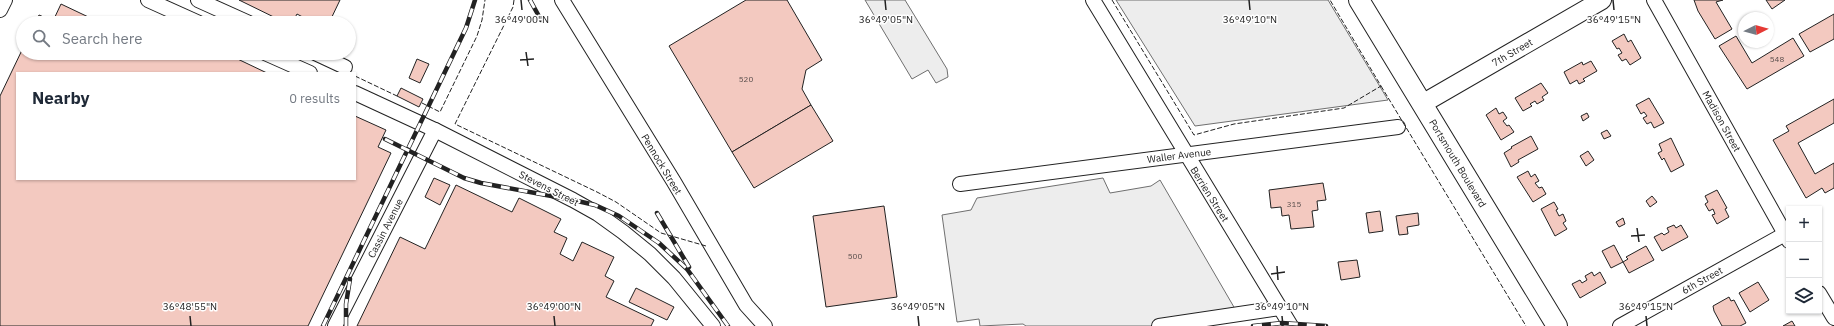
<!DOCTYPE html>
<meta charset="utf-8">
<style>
:root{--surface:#fff;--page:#f6f6f7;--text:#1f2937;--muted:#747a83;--line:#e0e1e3}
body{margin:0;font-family:"IBM Plex Sans",sans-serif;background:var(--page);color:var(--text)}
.controls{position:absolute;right:12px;bottom:12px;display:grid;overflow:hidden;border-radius:0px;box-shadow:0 1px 3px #0004}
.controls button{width:36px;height:36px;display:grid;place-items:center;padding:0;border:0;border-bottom:1px solid var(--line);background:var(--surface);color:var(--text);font:20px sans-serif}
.compass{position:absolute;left:1738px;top:12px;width:36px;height:36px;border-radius:50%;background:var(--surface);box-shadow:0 1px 3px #0004;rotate:84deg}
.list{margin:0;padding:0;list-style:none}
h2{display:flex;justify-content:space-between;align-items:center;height:52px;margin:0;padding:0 16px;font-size:17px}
h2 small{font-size:13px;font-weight:400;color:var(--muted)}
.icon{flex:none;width:22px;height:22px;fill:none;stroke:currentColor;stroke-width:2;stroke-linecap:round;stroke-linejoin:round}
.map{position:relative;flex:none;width:1834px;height:326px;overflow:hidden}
.search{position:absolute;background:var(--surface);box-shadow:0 1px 3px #0004;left:16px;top:16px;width:340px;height:44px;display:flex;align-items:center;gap:10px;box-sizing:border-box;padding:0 14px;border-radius:22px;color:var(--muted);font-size:15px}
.panel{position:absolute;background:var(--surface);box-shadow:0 1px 3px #0004;left:16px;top:72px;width:340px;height:108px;border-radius:0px}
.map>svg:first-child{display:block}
.parking{fill:#ededed;stroke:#6f6f6f}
.building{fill:#f3c9c0;stroke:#222}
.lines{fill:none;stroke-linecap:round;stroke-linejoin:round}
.minor-casing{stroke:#222;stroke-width:16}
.tertiary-casing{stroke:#222;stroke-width:20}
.secondary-casing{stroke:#222;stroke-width:22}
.minor{stroke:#fff;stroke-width:14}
.tertiary{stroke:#fff;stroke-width:18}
.secondary{stroke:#fff;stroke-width:20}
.rail-casing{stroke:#222;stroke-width:4.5}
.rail{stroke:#fff;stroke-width:3;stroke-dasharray:9;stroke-linecap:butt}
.fence{stroke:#222;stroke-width:1;stroke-dasharray:5 2;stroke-linecap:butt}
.ticks{fill:none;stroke:#222;stroke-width:1.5}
.labels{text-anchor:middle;stroke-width:3;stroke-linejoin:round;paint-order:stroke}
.number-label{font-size:8px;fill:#564c4a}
.street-label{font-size:10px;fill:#222;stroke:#fff}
.ticks-label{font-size:10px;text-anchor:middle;fill:#222;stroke:#fff;stroke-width:3;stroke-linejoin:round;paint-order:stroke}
</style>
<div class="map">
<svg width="1834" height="326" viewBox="0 0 1834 326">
<rect width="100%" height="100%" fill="#fff"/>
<!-- parking -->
<g class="parking">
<polygon points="865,0 905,0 947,69 948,77 936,83 928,70 912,79"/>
<polygon points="1116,0 1328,0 1388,100 1195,126"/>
<polygon points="1103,178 1110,193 1151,186 1160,180 1238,314 1159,326 1026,326 1023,324 980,326 979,319 957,322 942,215 971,210 977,198"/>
</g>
<!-- building -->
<g class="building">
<polygon points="239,0 340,0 329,23 314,23 297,14 292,23 286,23"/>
<polygon points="746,0 787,0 822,60 806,70 802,89 811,105 732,152 669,46"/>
<polygon points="1694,0 1723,0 1716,2 1732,29 1715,39 1698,11"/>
<polygon points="1766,0 1785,0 1772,9"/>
<polygon points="61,4 101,23 35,23 39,15 53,21"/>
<polygon points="1834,14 1834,39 1810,52 1799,34"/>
<polygon points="1624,34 1628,42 1631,40 1641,58 1630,65 1626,59 1622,61 1618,55 1622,53 1619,48 1617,49 1612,41"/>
<polygon points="1736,36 1752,63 1793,38 1804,56 1747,89 1719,46"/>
<polygon points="23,48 23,53 225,53 267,73 17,73 17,179 355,179 355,116 386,130 378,147 391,153 308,326 0,326 0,96"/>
<polygon points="417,59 429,64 420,83 409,78"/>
<polygon points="1591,61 1597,71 1583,79 1585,81 1579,84 1577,80 1570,84 1564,72 1582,62 1583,65"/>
<polygon points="1541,83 1548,93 1542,97 1544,100 1537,104 1535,101 1530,104 1532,106 1523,111 1515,98"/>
<polygon points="401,88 423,99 419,107 397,96"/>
<polygon points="1649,98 1664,123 1654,128 1651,122 1647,124 1643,118 1647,116 1644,112 1641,114 1636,105"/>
<polygon points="1834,99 1834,123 1798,143 1815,174 1834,163 1834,188 1825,193 1822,188 1806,198 1773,140 1789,131 1786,126"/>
<polygon points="811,105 833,141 754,188 732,152"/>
<polygon points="1496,108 1499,114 1503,112 1507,118 1503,121 1507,126 1509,125 1514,132 1501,140 1486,115"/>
<polygon points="1587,113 1589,117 1583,121 1581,116"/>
<polygon points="1607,130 1611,136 1604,139 1601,133"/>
<polygon points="1531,136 1538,149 1518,160 1519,162 1511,167 1504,153 1512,148 1511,147"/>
<polygon points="1671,138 1684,165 1671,172 1664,158 1662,160 1658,153 1662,151 1659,144"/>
<polygon points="1588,151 1594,160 1586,166 1580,156"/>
<polygon points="1528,171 1531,177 1535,174 1539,181 1535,183 1539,188 1542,187 1546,194 1533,202 1517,177"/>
<polygon points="434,178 450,185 440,205 425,197"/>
<polygon points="1323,183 1326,200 1317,201 1318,210 1312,211 1314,227 1291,229 1289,215 1282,216 1281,207 1271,208 1269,190"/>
<polygon points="456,185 512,212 519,198 561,219 554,232 567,238 560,254 573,261 582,242 614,257 605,276 614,281 606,297 654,320 651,326 357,326 400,237 425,249"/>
<polygon points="1717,190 1727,208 1725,209 1729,217 1717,224 1712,215 1715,214 1713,209 1709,211 1705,204 1708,202 1705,196"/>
<polygon points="1652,196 1657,202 1650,207 1646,201"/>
<polygon points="1554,202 1558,209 1556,210 1559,216 1563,214 1566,221 1563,223 1567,229 1555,236 1541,209"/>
<polygon points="884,206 897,297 826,307 813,216"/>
<polygon points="1380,211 1383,231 1369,233 1366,213"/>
<polygon points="1418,213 1419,225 1407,227 1408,234 1399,235 1396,216"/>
<polygon points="1623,218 1625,224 1619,227 1616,222"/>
<polygon points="1674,225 1676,228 1681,225 1688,237 1662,251 1654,237 1662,233 1664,235 1669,232 1667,228"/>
<polygon points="1614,245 1623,262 1611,268 1602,251"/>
<polygon points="1646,246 1654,260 1629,273 1623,262 1628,259 1626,257"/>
<polygon points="1357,260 1360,277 1341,280 1338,262"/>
<polygon points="1592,272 1594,276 1600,272 1606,283 1580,298 1572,284 1580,280 1582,283 1587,280 1585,276"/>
<polygon points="1758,282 1769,300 1750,312 1739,293"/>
<polygon points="636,288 674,307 667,320 629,302"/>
<polygon points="1729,297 1731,301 1734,300 1746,323 1740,326 1722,326 1714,311 1713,306"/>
<polygon points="1792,321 1795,326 1783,326"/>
</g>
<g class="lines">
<defs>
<g id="minor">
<polyline points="148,0 199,23"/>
<polyline points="198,0 249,23"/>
<polyline points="562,0 674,182 746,305 765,326"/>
<polyline points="1093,0 1291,326"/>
<polyline points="1654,0 1789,241"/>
<polyline points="0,10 5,0"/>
<polyline points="265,53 310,73"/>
<polyline points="315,53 345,67"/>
<polyline points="355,93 435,130 573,200 598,214 623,232 650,254 674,278 713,326"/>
<polyline points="960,184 1398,127"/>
<polyline points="1819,293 1834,318"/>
<polyline points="335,326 435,130"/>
<polyline points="1159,326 1280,308"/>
<polyline points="1620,326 1785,234"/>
</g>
<polyline id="tertiary" points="1422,104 1602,0"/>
<polyline id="secondary" points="1359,0 1557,326"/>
</defs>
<!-- minor casing -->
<use href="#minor" class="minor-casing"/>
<!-- tertiary casing -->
<use href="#tertiary" class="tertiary-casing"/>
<!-- secondary casing -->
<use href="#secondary" class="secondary-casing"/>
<!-- minor -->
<use href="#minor" class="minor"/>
<!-- tertiary -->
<use href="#tertiary" class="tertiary"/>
<!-- secondary -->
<use href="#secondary" class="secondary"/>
<defs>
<g id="rail">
<polyline points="530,0 541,20"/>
<polyline points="385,139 464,178 481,183 573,200 595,205 619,216 659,243 687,269 728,326"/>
<polyline points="657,213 689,267"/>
<polyline points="323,326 466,28 475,0"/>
<polyline points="346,326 346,304 350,279"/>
<polyline points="1253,326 1282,323 1326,326"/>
</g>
</defs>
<!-- rail casing -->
<use href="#rail" class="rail-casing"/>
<!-- rail -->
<use href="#rail" class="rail"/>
<!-- fence -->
<g class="fence">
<polyline points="514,0 513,7 455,124 597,192 616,202 661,233 706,246"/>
<polyline points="1112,0 1194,135 1234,124 1344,108 1381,86 1330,0"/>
<polyline points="355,76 397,96"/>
<polyline points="1381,86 1526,326"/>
<polyline points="422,103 440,112 477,36 482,20 485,0"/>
</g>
</g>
<!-- ticks -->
<path class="ticks" d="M521,0l1,10M885,0l1,10M1249,0l1,10M1613,0l1,10M526,52l2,14M520,60l14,-1M1637,228l2,14M1631,236l14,-1M1277,266l1,14M1271,274l14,-2M190,316l1,10M554,316l1,10M918,316l1,10M1282,316l1,10M1646,316l1,10"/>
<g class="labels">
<!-- number labels -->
<g class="number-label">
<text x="1777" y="62">548</text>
<text x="746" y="82">520</text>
<text x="1294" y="207">315</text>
<text x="855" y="259">500</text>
</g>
<!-- street labels -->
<g class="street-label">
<text transform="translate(1512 52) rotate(-30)" y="4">7th Street</text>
<text transform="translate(1722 121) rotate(61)" y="4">Madison Street</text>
<text transform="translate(1179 155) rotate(-7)" y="4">Waller Avenue</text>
<text transform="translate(1458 163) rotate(59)" y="4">Portsmouth Boulevard</text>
<text transform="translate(662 164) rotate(59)" y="4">Pennock Street</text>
<text transform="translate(549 188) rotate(27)" y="4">Stevens Street</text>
<text transform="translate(1210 194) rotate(58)" y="4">Berrien Street</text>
<text transform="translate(385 228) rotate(-63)" y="4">Cassin Avenue</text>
<text transform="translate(1702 280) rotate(-29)" y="4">6th Street</text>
</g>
</g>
<g class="ticks-label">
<text x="522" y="23">36°49'00"N</text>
<text x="886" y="23">36°49'05"N</text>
<text x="1250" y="23">36°49'10"N</text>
<text x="1614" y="23">36°49'15"N</text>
<text x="190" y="310">36°48'55"N</text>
<text x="554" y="310">36°49'00"N</text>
<text x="918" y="310">36°49'05"N</text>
<text x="1282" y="310">36°49'10"N</text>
<text x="1646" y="310">36°49'15"N</text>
</g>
</svg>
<div class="controls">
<button>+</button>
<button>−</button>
<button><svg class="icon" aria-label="layers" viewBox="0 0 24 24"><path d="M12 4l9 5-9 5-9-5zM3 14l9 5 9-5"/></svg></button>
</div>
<svg class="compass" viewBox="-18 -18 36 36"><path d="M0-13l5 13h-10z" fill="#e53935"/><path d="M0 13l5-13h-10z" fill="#747a83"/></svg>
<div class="search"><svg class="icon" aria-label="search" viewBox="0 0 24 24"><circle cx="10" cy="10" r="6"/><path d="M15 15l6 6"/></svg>Search here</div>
<section class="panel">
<h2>Nearby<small>0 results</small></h2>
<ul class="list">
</ul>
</section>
</div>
